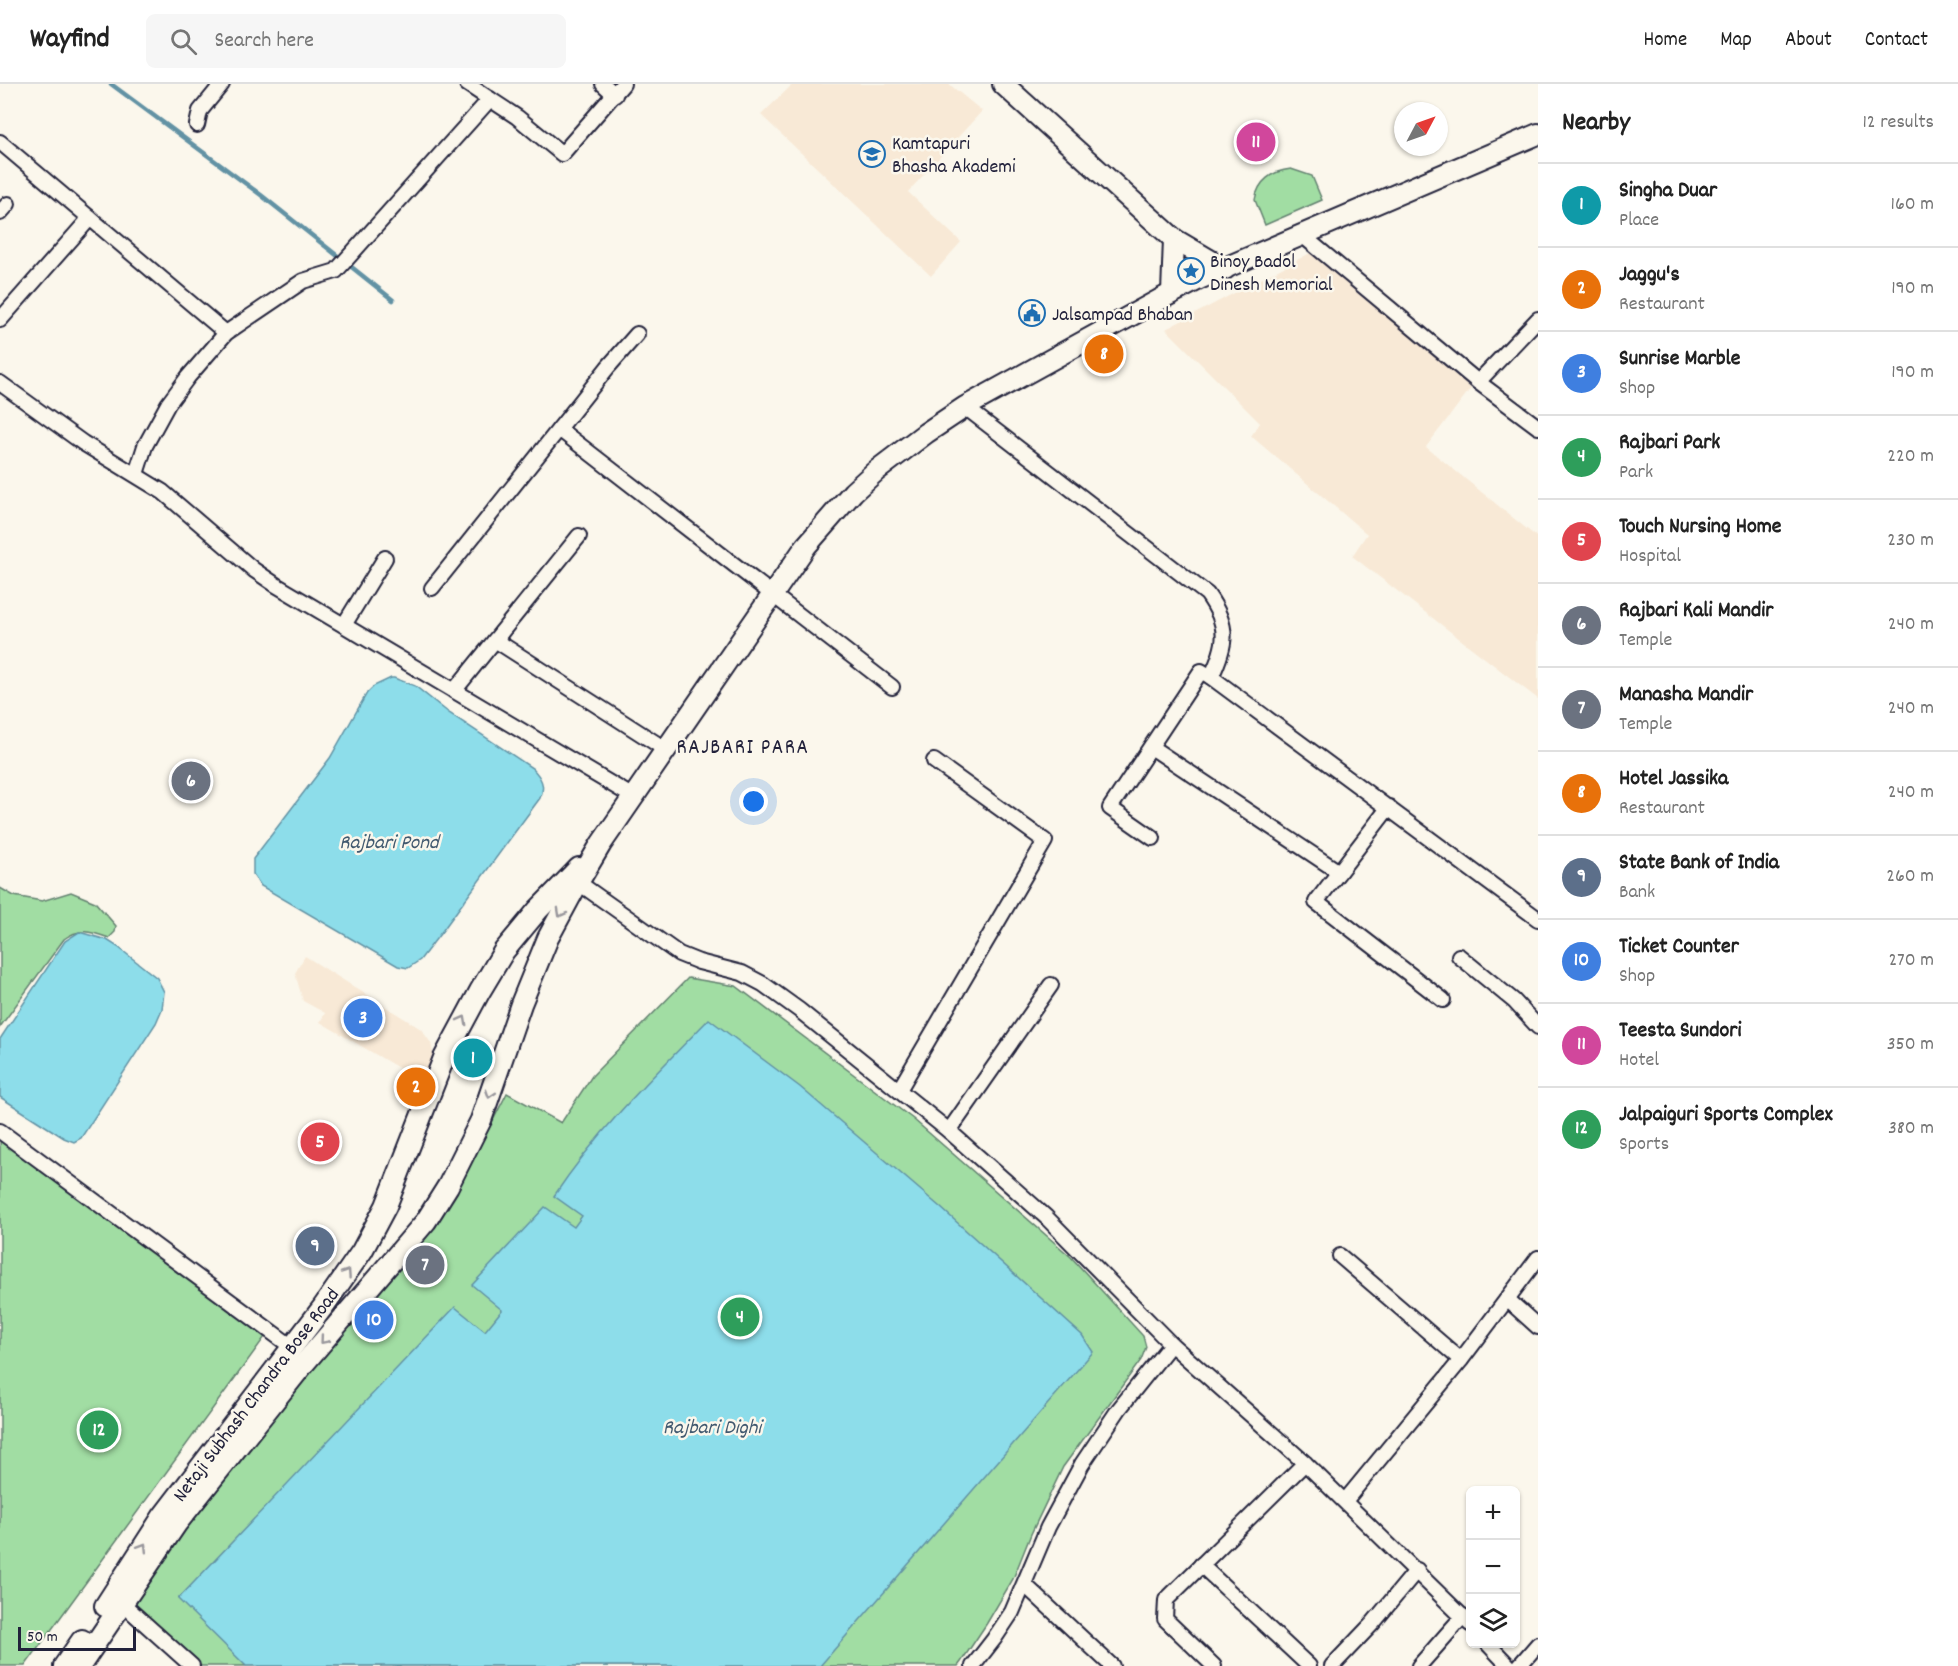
<!DOCTYPE html>
<meta charset="utf-8">
<style>
:root{--surface:#fff;--page:#f6f6f6;--text:#222;--muted:#767676;--line:#e0e0e0;--accent:#b45309}
body{margin:0;font-family:Dekko,sans-serif;background:var(--page);color:var(--text)}
.controls{position:absolute;right:18px;bottom:18px;display:grid;overflow:hidden;border-radius:9px;box-shadow:0 2px 4px #0004}
.controls button{width:54px;height:54px;display:grid;place-items:center;padding:0;border:0;border-bottom:2px solid var(--line);background:var(--surface);color:var(--text);font:30px sans-serif}
.compass{position:absolute;left:1394px;top:18px;width:54px;height:54px;border-radius:50%;background:var(--surface);box-shadow:0 2px 4px #0004;rotate:49deg}
.scale{position:absolute;left:18px;bottom:15px;width:118px;box-sizing:border-box;padding-left:6px;border:3px solid #22223b;border-top:0;font-size:16px;line-height:21px;white-space:nowrap;color:#22223b;-webkit-text-stroke:4px #fbf7ec;paint-order:stroke}
.you{position:absolute;left:754px;top:718px;width:21px;height:21px;margin:-15px;border:4px solid #fff;border-radius:50%;background:#1a73e8;box-shadow:0 0 0 9px #1a73e833}
.badge{display:grid;place-items:center;width:39px;height:39px;border-radius:50%;background:var(--accent);color:#fff;font-size:20px;font-weight:700}
.pin{position:absolute;translate:-50% -50%;border:3px solid #fff;box-shadow:0 2px 6px #0006}
.list{margin:0;padding:0;list-style:none}
h2{display:flex;justify-content:space-between;align-items:center;height:78px;margin:0;padding:0 24px;font-size:26px}
h2 small{font-size:20px;font-weight:400;color:var(--muted)}
.list li{display:grid;grid-template-columns:39px 1fr auto;gap:18px;align-items:center;box-sizing:border-box;height:84px;padding:0 24px;border-top:2px solid var(--line)}
.list b{display:block;font-size:22px;white-space:nowrap}
.list p{margin:0;font-size:20px;white-space:nowrap;color:var(--muted)}
.list em{font-size:20px;font-style:normal;color:var(--muted)}
.icon{flex:none;width:33px;height:33px;fill:none;stroke:currentColor;stroke-width:2;stroke-linecap:round;stroke-linejoin:round}
.map{position:relative;flex:none;width:1538px;height:1582px;overflow:hidden}
header{display:flex;align-items:center;gap:36px;box-sizing:border-box;height:84px;padding:0 30px;background:var(--surface);border-bottom:2px solid var(--line)}
header strong{font-size:28px}
nav{display:flex;gap:33px;margin-inline-start:auto;font-size:21px}
.search{width:420px;height:54px;background:var(--page);display:flex;align-items:center;gap:15px;box-sizing:border-box;padding:0 21px;border-radius:9px;color:var(--muted);font-size:22px}
main{display:flex}
aside{flex:1;background:var(--surface)}
.map>svg:first-child{display:block}
.built{fill:#f8e9d6}
.green{fill:#a1dda3;stroke:#62806f;stroke-width:1.5}
.water{fill:#8dddea;stroke:#6292a4;stroke-width:1.5}
.lines{fill:none;stroke-linecap:round;stroke-linejoin:round}
.stream{stroke:#6292a4;stroke-width:4.5}
.street-casing{stroke:#22223b;stroke-width:18}
.secondary-casing{stroke:#22223b;stroke-width:24}
.street{stroke:#fbf7ec;stroke-width:14}
.secondary{stroke:#fbf7ec;stroke-width:20}
.oneway{stroke:#99979c}
.labels{text-anchor:middle;stroke-width:5;stroke-linejoin:round;paint-order:stroke}
.poi-label{font-size:20px;fill:#22223b;stroke:#fbf7ec;text-anchor:start}
.street-label{font-size:20px;fill:#22223b;stroke:#fbf7ec}
.neighbourhood-label{font-size:21px;letter-spacing:1.5px;fill:#22223b;stroke:#fbf7ec}
.water-label{font-size:21px;font-style:italic;fill:#425a70;stroke:#fbf7ec}
</style>
<header>
<strong>Wayfind</strong>
<div class="search"><svg class="icon" aria-label="search" viewBox="0 0 24 24"><circle cx="10" cy="10" r="6"/><path d="M15 15l6 6"/></svg>Search here</div>
<nav><a>Home</a><a>Map</a><a>About</a><a>Contact</a></nav>
</header>
<main>
<div class="map">
<svg width="1538" height="1582" viewBox="0 0 1538 1582">
<rect width="100%" height="100%" fill="#fbf7ec"/>
<filter id="ink" filterUnits="userSpaceOnUse"><feTurbulence type="fractalNoise" baseFrequency=".0167" numOctaves="2"/><feDisplacementMap in="SourceGraphic" scale="12" xChannelSelector="R" yChannelSelector="G"/><feConvolveMatrix kernelMatrix="1 2 1 2 8 2 1 2 1" color-interpolation-filters="sRGB"/></filter>
<g filter="url(#ink)">
<!-- built -->
<g class="built">
<polygon points="793,0 949,0 982,27 908,108 961,158 931,192 761,31"/>
<polygon points="1314,167 1471,304 1426,363 1538,454 1538,615 1352,472 1367,450 1251,352 1260,339 1166,245"/>
<polygon points="305,872 421,945 431,959 434,974 421,997 320,938 325,929 303,917 295,889"/>
</g>
<!-- green -->
<g class="green">
<path d="M1291,85l21,7 10,24 -57,25 -10,-25c3,-19 17,-29 36,-31z"/>
<path d="M0,804l14,8 28,5 29,-9 24,10 21,24 -1,6 -6,6c-17,-6 -29,-11 -45,1l-64,88z"/>
<path d="M688,894l48,8 177,133 158,138 72,79 3,11 -5,13 -78,107 -32,67 -18,45 -26,44 -26,39 -3,4h-765l-56,-57 -2,-9 47,-68 160,-202c32,-32 64,-67 90,-105 29,-41 52,-87 75,-132l54,30 31,-47z"/>
<polygon points="0,1051 267,1250 25,1582 0,1582"/>
</g>
<!-- water -->
<g class="water">
<path d="M391,594h3l21,8 34,27 83,55c9,9 14,18 8,30l-97,132 -23,30 -12,8 -10,-2 -137,-80 -8,-12v-15l77,-101 37,-65 7,-7z"/>
<polygon points="79,848 107,856 118,863 157,894 164,908 162,925 156,939 81,1054 74,1058 64,1054 0,1013 0,955 65,857"/>
<path d="M709,935l91,68 140,120 142,128 11,17 -273,314h-574l-68,-67 277,-292 30,24 17,-21 -30,-25 73,-78 29,20 8,-11 -28,-20c44,-66 100,-121 155,-177z"/>
</g>
<g class="lines">
<!-- stream -->
<polyline class="stream" points="111,0 261,111 393,216"/>
<defs>
<g id="street">
<polyline points="467,0 517,33 562,70 623,0"/>
<polyline points="603,0 615,11"/>
<polyline points="197,41 200,27 222,0"/>
<polyline points="0,58 226,249"/>
<polyline points="0,129 8,120"/>
<polyline points="1302,151 1478,298 1538,343"/>
<polyline points="0,236 90,134"/>
<polyline points="1478,298 1538,235"/>
<polyline points="0,299 83,359 163,408 254,486 276,501 635,714"/>
<path d="M965,323l242,187c23,32 20,50 4,83l327,242"/>
<polyline points="559,345 608,283 637,250"/>
<polyline points="136,390 145,362 168,320 188,293 226,249 303,197 336,187 490,15"/>
<polyline points="432,504 559,345 892,603"/>
<polyline points="344,541 385,474"/>
<polyline points="495,556 668,667"/>
<polyline points="454,607 579,452"/>
<polyline points="1151,663 1339,788"/>
<polyline points="1389,723 1316,818 1443,916"/>
<polyline points="1153,754 1110,724 1201,587 1211,593"/>
<polyline points="579,799 679,870 699,878 742,889 763,900 799,926 949,1047 1046,1133 1171,1260 1305,1379 1470,1540"/>
<polyline points="1459,872 1514,917 1538,943"/>
<polyline points="899,1006 1045,757 934,677"/>
<polyline points="0,1047 292,1263"/>
<polyline points="949,1047 1051,901"/>
<polyline points="1340,1172 1461,1276"/>
<polyline points="1507,1215 1538,1243"/>
<polyline points="1345,1417 1461,1276 1538,1174"/>
<polyline points="1201,1481 1309,1582"/>
<polyline points="1025,1501 1112,1582"/>
<polyline points="123,1520 192,1582"/>
<polyline points="1488,1560 1509,1582"/>
<polyline points="973,1582 994,1555 1012,1528 1048,1443 1082,1380 1119,1325 1171,1260"/>
<polyline points="1214,1582 1165,1535 1166,1516 1305,1379"/>
<polyline points="1332,1582 1373,1539 1417,1486"/>
<polyline points="1419,1582 1463,1532"/>
<polyline points="1519,1582 1538,1560"/>
</g>
<g id="secondary">
<polyline points="1003,0 1174,155 1225,185"/>
<polyline points="1172,209 1174,155"/>
<polyline points="105,1522 163,1432 323,1223 362,1167 386,1122 444,974 480,907 504,867 538,826 579,784"/>
<polyline points="64,1582 82,1556"/>
<polyline points="80,1582 177,1439 302,1282 426,1137 448,1102 481,1036 521,920 548,854 576,802 601,760 806,462 853,408 876,387 926,349 965,323 1172,209 1199,195 1538,50"/>
</g>
</defs>
<!-- street casing -->
<use href="#street" class="street-casing"/>
<!-- secondary casing -->
<use href="#secondary" class="secondary-casing"/>
<!-- street -->
<use href="#street" class="street"/>
<!-- secondary -->
<use href="#secondary" class="secondary"/>
</g>
<!-- one-way arrows -->
<defs><path id="oneway-chevron" d="M-2-3.5L2.5 0L-2 3.5" fill="none" stroke-width="1.6" stroke-linecap="round" stroke-linejoin="round" transform="scale(1.5)"/></defs>
<g class="oneway">
<use href="#oneway-chevron" transform="translate(561 829) rotate(119)"/>
<use href="#oneway-chevron" transform="translate(463 936) rotate(-62)"/>
<use href="#oneway-chevron" transform="translate(490 1010) rotate(108)"/>
<use href="#oneway-chevron" transform="translate(347 1189) rotate(-56)"/>
<use href="#oneway-chevron" transform="translate(324 1256) rotate(130)"/>
<use href="#oneway-chevron" transform="translate(143 1463) rotate(-58)"/>
</g>
</g>
<!-- icons -->
<defs>
<symbol id="university-ring" viewBox="-11 -11 22 22"><circle r="9.5" fill="#fbf7ec" stroke="#1f6fb2" stroke-width="1.5"/><path d="M0-5L7-2L0 1L-7-2ZM-4 1L0 2.5L4 1V4Q0 6-4 4Z" fill="#1f6fb2"/></symbol>
<symbol id="sight-ring" viewBox="-11 -11 22 22"><circle r="9.5" fill="#fbf7ec" stroke="#1f6fb2" stroke-width="1.5"/><path d="M0-6L1.8-2.2L6-1.7L2.9 1.2L3.7 5.4L0 3.3L-3.7 5.4L-2.9 1.2L-6-1.7L-1.8-2.2Z" fill="#1f6fb2"/></symbol>
<symbol id="civic-ring" viewBox="-11 -11 22 22"><circle r="9.5" fill="#fbf7ec" stroke="#1f6fb2" stroke-width="1.5"/><path d="M-.6-6.5H3V-4.5H.6V-3L4-1V1h2V6H-6V1h2V-1L-.6-3ZM-1.2 2.5V6h2.4V2.5Z" fill="#1f6fb2"/></symbol>
</defs>
<g fill-rule="evenodd">
<use href="#university-ring" x="857" y="55" width="30" height="30"/>
<use href="#sight-ring" x="1176" y="172" width="30" height="30"/>
<use href="#civic-ring" x="1017" y="214" width="30" height="30"/>
</g>
<g class="labels">
<!-- poi labels -->
<g class="poi-label">
<text x="892" y="65">Kamtapuri<tspan x="892" dy="23">Bhasha Akademi</tspan></text>
<text x="1210" y="183">Binoy Badol<tspan x="1210" dy="23">Dinesh Memorial</tspan></text>
<text x="1052" y="236">Jalsampad Bhaban</text>
</g>
<!-- street labels -->
<g class="street-label">
<text transform="translate(255 1310) rotate(-53)" y="7">Netaji Subhash Chandra Bose Road</text>
</g>
<!-- neighbourhood labels -->
<g class="neighbourhood-label">
<text x="743" y="669">RAJBARI PARA</text>
</g>
<!-- water labels -->
<g class="water-label">
<text x="389" y="764">Rajbari Pond</text>
<text x="712" y="1349">Rajbari Dighi</text>
</g>
</g>
</svg>
<div class="controls">
<button>+</button>
<button>−</button>
<button><svg class="icon" aria-label="layers" viewBox="0 0 24 24"><path d="M12 4l9 5-9 5-9-5zM3 14l9 5 9-5"/></svg></button>
</div>
<svg class="compass" viewBox="-18 -18 36 36"><path d="M0-13l5 13h-10z" fill="#e53935"/><path d="M0 13l5-13h-10z" fill="#767676"/></svg>
<div class="scale">50 m</div>
<div class="you"></div>
<div class="pin badge" style="left:473px;top:974px;background:#0f9aa8">1</div>
<div class="pin badge" style="left:416px;top:1003px;background:#e8710a">2</div>
<div class="pin badge" style="left:363px;top:934px;background:#3f7fe0">3</div>
<div class="pin badge" style="left:740px;top:1233px;background:#2e9e5b">4</div>
<div class="pin badge" style="left:320px;top:1058px;background:#e0444e">5</div>
<div class="pin badge" style="left:191px;top:697px;background:#6b7280">6</div>
<div class="pin badge" style="left:425px;top:1181px;background:#6b7280">7</div>
<div class="pin badge" style="left:1104px;top:270px;background:#e8710a">8</div>
<div class="pin badge" style="left:315px;top:1162px;background:#5c6f8a">9</div>
<div class="pin badge" style="left:374px;top:1236px;background:#3f7fe0">10</div>
<div class="pin badge" style="left:1256px;top:58px;background:#d1479c">11</div>
<div class="pin badge" style="left:99px;top:1346px;background:#2e9e5b">12</div>
</div>
<aside>
<h2>Nearby<small>12 results</small></h2>
<ul class="list">
<li><span class="badge" style="background:#0f9aa8">1</span><div><b>Singha Duar</b><p>Place</p></div><em>160 m</em></li>
<li><span class="badge" style="background:#e8710a">2</span><div><b>Jaggu's</b><p>Restaurant</p></div><em>190 m</em></li>
<li><span class="badge" style="background:#3f7fe0">3</span><div><b>Sunrise Marble</b><p>Shop</p></div><em>190 m</em></li>
<li><span class="badge" style="background:#2e9e5b">4</span><div><b>Rajbari Park</b><p>Park</p></div><em>220 m</em></li>
<li><span class="badge" style="background:#e0444e">5</span><div><b>Touch Nursing Home</b><p>Hospital</p></div><em>230 m</em></li>
<li><span class="badge" style="background:#6b7280">6</span><div><b>Rajbari Kali Mandir</b><p>Temple</p></div><em>240 m</em></li>
<li><span class="badge" style="background:#6b7280">7</span><div><b>Manasha Mandir</b><p>Temple</p></div><em>240 m</em></li>
<li><span class="badge" style="background:#e8710a">8</span><div><b>Hotel Jassika</b><p>Restaurant</p></div><em>240 m</em></li>
<li><span class="badge" style="background:#5c6f8a">9</span><div><b>State Bank of India</b><p>Bank</p></div><em>260 m</em></li>
<li><span class="badge" style="background:#3f7fe0">10</span><div><b>Ticket Counter</b><p>Shop</p></div><em>270 m</em></li>
<li><span class="badge" style="background:#d1479c">11</span><div><b>Teesta Sundori</b><p>Hotel</p></div><em>350 m</em></li>
<li><span class="badge" style="background:#2e9e5b">12</span><div><b>Jalpaiguri Sports Complex</b><p>Sports</p></div><em>380 m</em></li>
</ul>
</aside>
</main>
